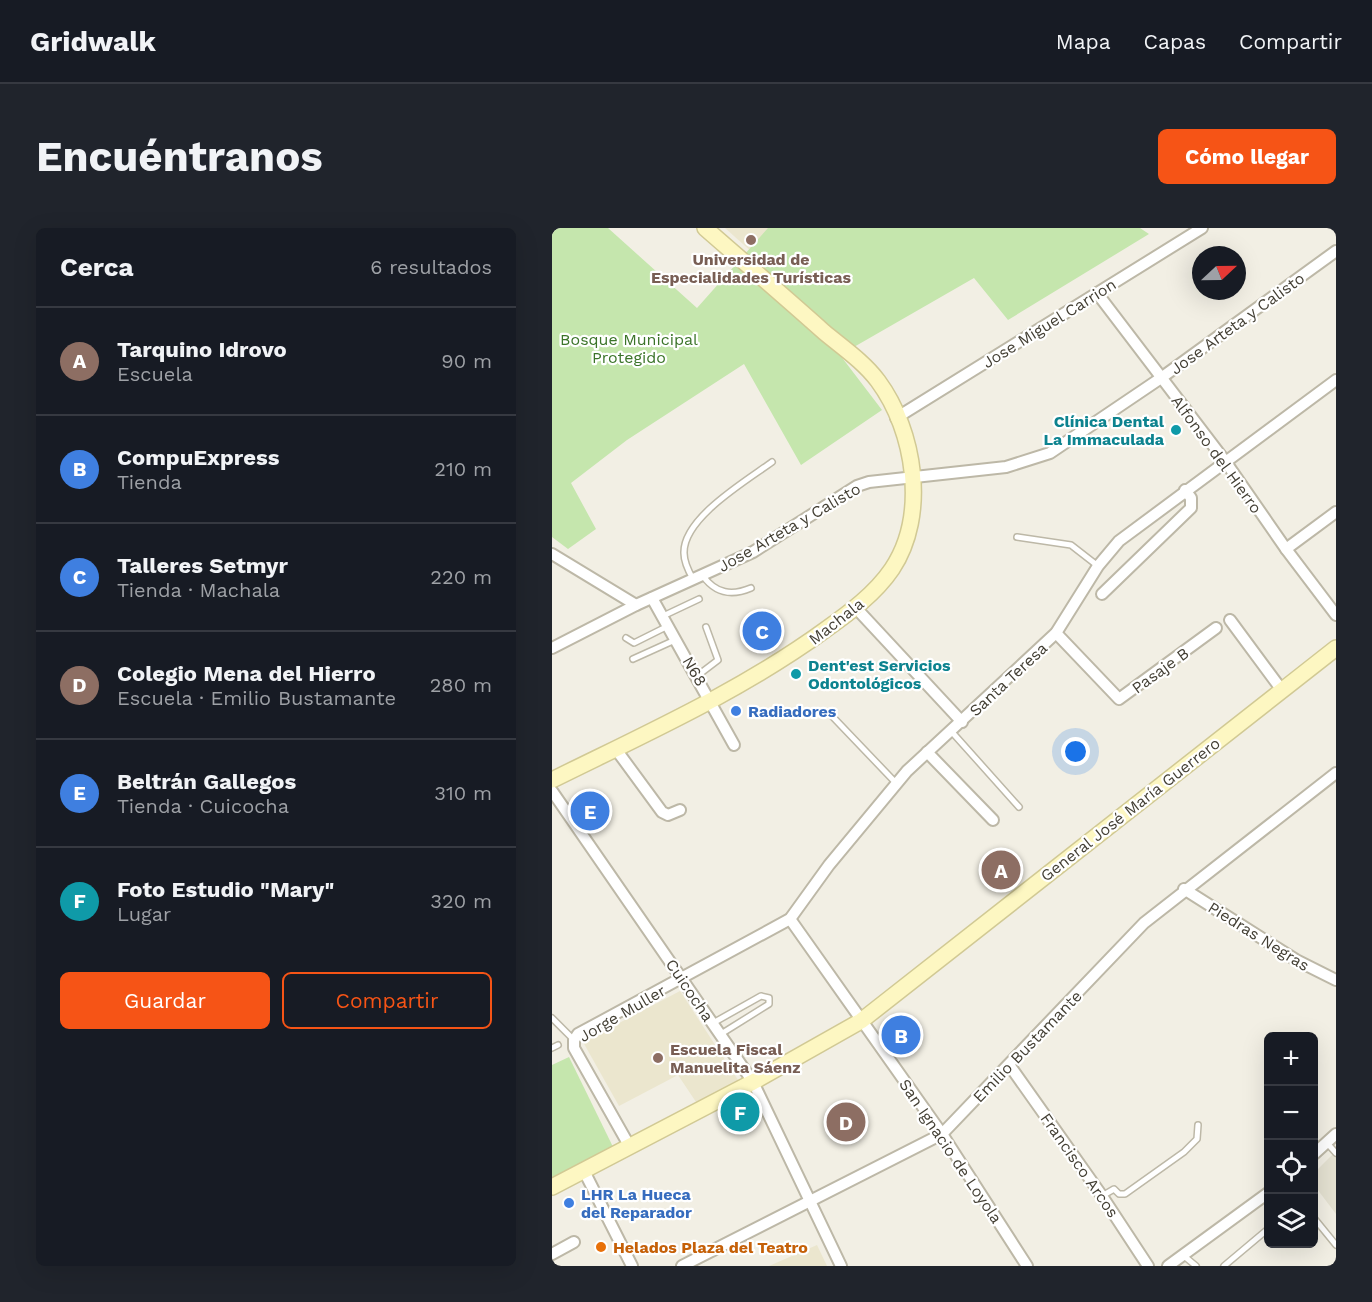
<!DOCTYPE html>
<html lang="es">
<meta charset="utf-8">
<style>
:root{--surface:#171b24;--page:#20242c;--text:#f1f3f6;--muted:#9ea1a6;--line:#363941;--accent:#f65416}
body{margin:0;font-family:"Work Sans",sans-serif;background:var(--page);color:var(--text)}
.controls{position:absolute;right:18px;bottom:18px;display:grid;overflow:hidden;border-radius:9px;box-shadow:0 6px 24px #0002}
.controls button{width:54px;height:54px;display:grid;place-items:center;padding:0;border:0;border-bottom:2px solid var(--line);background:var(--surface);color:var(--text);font:30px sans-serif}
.compass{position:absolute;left:640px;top:18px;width:54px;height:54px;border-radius:50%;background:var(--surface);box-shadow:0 6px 24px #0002;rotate:68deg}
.you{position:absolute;left:524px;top:524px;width:21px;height:21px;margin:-15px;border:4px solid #fff;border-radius:50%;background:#1a73e8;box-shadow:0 0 0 9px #1a73e833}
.badge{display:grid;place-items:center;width:39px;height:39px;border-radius:50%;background:var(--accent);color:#fff;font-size:20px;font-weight:700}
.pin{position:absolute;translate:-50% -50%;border:3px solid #fff;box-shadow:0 2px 6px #0006}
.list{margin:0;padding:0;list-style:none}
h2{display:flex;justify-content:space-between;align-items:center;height:78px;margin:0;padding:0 24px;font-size:26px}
h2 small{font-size:20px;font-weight:400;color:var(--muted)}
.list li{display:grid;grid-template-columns:39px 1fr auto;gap:18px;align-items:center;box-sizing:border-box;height:108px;padding:0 24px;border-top:2px solid var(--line)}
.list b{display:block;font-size:22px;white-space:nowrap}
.list p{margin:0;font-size:20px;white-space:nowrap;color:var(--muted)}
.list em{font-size:20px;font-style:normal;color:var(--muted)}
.actions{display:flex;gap:12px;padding:18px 24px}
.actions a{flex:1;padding:14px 0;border:2px solid var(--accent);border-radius:9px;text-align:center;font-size:21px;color:var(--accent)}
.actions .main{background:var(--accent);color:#fff}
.icon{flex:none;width:33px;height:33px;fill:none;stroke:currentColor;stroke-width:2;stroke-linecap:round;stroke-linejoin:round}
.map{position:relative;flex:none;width:784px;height:1038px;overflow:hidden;border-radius:9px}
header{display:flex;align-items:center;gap:36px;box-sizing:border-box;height:84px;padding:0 30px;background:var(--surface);border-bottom:2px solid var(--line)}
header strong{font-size:28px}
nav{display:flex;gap:33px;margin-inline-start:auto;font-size:21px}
.intro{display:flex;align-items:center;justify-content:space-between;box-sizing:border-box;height:144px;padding:0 36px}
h1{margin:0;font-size:42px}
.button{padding:15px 27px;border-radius:9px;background:var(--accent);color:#fff;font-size:21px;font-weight:700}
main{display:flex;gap:36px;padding:0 36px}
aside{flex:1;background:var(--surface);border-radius:9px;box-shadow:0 6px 24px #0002}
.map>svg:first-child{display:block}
.residential{fill:#e5e2d2}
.education{fill:#ebe6ce}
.green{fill:#c5e6ad}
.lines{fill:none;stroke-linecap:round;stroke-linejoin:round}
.lane-casing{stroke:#bdb8a7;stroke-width:8}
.street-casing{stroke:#bdb8a7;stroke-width:14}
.secondary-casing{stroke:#d1c994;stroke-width:18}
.lane{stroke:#fff;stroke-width:5}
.street{stroke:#fff;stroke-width:10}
.secondary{stroke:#fdf7c2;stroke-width:15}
.education-dot{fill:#8d6e63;stroke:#fff;stroke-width:2}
.culture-dot{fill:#0f9aa8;stroke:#fff;stroke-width:2}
.shop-dot{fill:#3f7fe0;stroke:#fff;stroke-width:2}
.food-dot{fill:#e8710a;stroke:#fff;stroke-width:2}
.labels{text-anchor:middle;stroke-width:4.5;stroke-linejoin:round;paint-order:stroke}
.education-label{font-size:16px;font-weight:bold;fill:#785e54;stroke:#fff}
.street-label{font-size:16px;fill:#433f34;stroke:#fff}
.park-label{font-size:16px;fill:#3b7429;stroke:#fff}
.culture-label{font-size:16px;font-weight:bold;fill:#0d838f;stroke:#fff;text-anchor:end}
.shop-label{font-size:16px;font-weight:bold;fill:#366cbe;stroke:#fff;text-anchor:start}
.food-label{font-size:16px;font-weight:bold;fill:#c56008;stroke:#fff;text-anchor:start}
</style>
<header>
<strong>Gridwalk</strong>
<nav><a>Mapa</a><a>Capas</a><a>Compartir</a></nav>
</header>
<div class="intro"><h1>Encuéntranos</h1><a class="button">Cómo llegar</a></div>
<main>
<aside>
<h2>Cerca<small>6 resultados</small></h2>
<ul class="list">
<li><span class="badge" style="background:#8d6e63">A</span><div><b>Tarquino Idrovo</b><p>Escuela</p></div><em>90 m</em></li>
<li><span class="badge" style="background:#3f7fe0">B</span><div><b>CompuExpress</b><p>Tienda</p></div><em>210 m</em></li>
<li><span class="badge" style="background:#3f7fe0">C</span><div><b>Talleres Setmyr</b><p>Tienda · Machala</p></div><em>220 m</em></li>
<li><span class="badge" style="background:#8d6e63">D</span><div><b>Colegio Mena del Hierro</b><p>Escuela · Emilio Bustamante</p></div><em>280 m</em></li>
<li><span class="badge" style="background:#3f7fe0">E</span><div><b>Beltrán Gallegos</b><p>Tienda · Cuicocha</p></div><em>310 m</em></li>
<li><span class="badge" style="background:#0f9aa8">F</span><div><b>Foto Estudio &quot;Mary&quot;</b><p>Lugar</p></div><em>320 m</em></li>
</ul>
<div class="actions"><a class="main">Guardar</a><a>Compartir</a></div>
</aside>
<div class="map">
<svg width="784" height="1038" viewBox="0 0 784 1038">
<rect width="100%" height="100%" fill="#f2efe4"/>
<!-- residential -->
<polygon class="residential" points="784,923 784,986 762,957 762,945"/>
<!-- education -->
<g class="education">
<polygon points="173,0 222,0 201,25"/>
<polygon points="128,763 188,855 146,877 126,847 67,878 31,814"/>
<polygon points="265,1017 275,1038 217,1038"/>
</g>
<!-- green -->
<g class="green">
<polygon points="0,0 56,0 145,80 216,0 588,0 597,6 456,92 422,50 288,127 330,182 249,237 192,136 75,212 19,255 44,301 16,321 0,309"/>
<polygon points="17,829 63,923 0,952 0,837"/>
</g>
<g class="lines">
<defs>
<g id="lane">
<polyline points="465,309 519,317 546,338"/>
<path d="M151,348c13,18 29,20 48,12"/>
<path d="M141,351c-4,-7 -9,-17 -9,-26 -1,-35 62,-72 88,-91"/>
<polyline points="111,388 147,371"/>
<polyline points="74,410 82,415 116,398"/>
<polyline points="81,431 123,412"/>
<polyline points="145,448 166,432 154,399"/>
<polyline points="279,487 344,555"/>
<polyline points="399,503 467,579"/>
<polyline points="0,790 22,812"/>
<polyline points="161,795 209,768 217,770 217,776 169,806"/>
<polyline points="0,820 6,817"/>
<polyline points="775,915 784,925"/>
<polyline points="550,968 562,961 567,966 573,966 632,924 645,911 646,897"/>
<polyline points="762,990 784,1017"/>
<polyline points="632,1028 644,1038"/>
<polyline points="672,1038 716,1001"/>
</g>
<g id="street">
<polyline points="545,65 673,233 734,321 784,387"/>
<polyline points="344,190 650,0"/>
<polyline points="734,321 784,284"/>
<polyline points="0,326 84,377"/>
<polyline points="550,366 639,280 639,270 633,262"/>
<polyline points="100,370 182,517"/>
<polyline points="304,380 410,494"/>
<polyline points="678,392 729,461"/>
<polyline points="504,405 567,471 664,400"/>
<polyline points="0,420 84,377 201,324 305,258 317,254 454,239 498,225 609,150 784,23"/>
<polyline points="63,520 110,584 116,587 128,582"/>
<polyline points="375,524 441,592"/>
<polyline points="0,563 201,854 289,1038"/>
<polyline points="632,661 744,732 784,752"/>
<polyline points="238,691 390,906 475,1038"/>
<polyline points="458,838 550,968 596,1038"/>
<polyline points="78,919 22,820 22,812 26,806 238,691 277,637 355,543 504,405 546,338 567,313 784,152"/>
<polyline points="762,926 784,906"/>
<polyline points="32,943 80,1038"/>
<polyline points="0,1026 22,1014"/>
<polyline points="130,1038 390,906 592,695 784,545"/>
<polyline points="616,1038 716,965"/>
</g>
<g id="secondary">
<path d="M0,552c93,-46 189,-89 273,-150 24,-17 50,-36 67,-61 36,-54 23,-138 -14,-188 -14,-19 -36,-34 -54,-49 -39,-35 -79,-69 -119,-104"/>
<polyline points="0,959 201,854 309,793 784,420"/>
</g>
</defs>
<!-- lane casing -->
<use href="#lane" class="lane-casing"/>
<!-- street casing -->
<use href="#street" class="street-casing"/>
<!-- secondary casing -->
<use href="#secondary" class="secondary-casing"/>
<!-- lane -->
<use href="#lane" class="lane"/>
<!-- street -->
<use href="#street" class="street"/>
<!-- secondary -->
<use href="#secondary" class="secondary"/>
</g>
<!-- markers -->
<g class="education-dot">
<circle cx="199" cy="12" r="6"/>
<circle cx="106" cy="830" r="6"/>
</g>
<g class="culture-dot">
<circle cx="624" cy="202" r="6"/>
<circle cx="244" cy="446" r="6"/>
</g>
<g class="shop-dot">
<circle cx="184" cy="483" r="6"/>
<circle cx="17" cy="975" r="6"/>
</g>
<circle class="food-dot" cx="49" cy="1019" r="6"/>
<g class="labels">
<!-- education labels -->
<g class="education-label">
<text x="199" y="37">Universidad de<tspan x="199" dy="18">Especialidades Turísticas</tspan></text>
<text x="118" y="827" text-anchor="start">Escuela Fiscal<tspan x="118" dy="18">Manuelita Sáenz</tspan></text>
</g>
<!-- street labels -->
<g class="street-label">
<text transform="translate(497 95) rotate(-32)" y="6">Jose Miguel Carrion</text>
<text transform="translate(685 95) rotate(-36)" y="6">Jose Arteta y Calisto</text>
<text transform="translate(665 226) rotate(54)" y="6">Alfonso del Hierro</text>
<text transform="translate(237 299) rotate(-30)" y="6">Jose Arteta y Calisto</text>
<text transform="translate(284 393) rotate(-38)" y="6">Machala</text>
<text transform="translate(608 442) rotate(-36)" y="6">Pasaje B</text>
<text transform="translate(143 443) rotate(60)" y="6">N68</text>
<text transform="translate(456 451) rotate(-43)" y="6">Santa Teresa</text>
<text transform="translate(578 581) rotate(-38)" y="6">General José María Guerrero</text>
<text transform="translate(707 708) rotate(32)" y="6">Piedras Negras</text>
<text transform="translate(138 762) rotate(56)" y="6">Cuicocha</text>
<text transform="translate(70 785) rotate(-30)" y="6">Jorge Muller</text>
<text transform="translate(475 818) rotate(-46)" y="6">Emilio Bustamante</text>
<text transform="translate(399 923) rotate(56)" y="6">San Ignacio de Loyola</text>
<text transform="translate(528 937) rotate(55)" y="6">Francisco Arcos</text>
</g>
<!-- park labels -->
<g class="park-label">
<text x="77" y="117">Bosque Municipal<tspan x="77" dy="18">Protegido</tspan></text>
</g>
<!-- culture labels -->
<g class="culture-label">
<text x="612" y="199">Clínica Dental<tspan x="612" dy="18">La Immaculada</tspan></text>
<text x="256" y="443" text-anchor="start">Dent'est Servicios<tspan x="256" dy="18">Odontológicos</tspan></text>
</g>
<!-- shop labels -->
<g class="shop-label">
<text x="196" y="489">Radiadores</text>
<text x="29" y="972">LHR La Hueca<tspan x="29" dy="18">del Reparador</tspan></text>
</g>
<!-- food labels -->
<g class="food-label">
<text x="61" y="1025">Helados Plaza del Teatro</text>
</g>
</g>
</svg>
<div class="controls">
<button>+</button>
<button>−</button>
<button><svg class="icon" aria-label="locate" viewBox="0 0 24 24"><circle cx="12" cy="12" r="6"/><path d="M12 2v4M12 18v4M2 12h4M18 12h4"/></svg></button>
<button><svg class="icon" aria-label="layers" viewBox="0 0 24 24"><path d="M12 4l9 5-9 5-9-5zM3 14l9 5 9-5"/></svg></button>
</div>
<svg class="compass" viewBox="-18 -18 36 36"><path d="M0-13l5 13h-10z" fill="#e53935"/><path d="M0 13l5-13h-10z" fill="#9ea1a6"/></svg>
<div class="you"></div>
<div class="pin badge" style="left:449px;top:642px;background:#8d6e63">A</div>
<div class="pin badge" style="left:349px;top:807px;background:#3f7fe0">B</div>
<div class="pin badge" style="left:210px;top:403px;background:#3f7fe0">C</div>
<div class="pin badge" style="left:294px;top:894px;background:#8d6e63">D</div>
<div class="pin badge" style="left:38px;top:583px;background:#3f7fe0">E</div>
<div class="pin badge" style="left:188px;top:884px;background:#0f9aa8">F</div>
</div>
</main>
